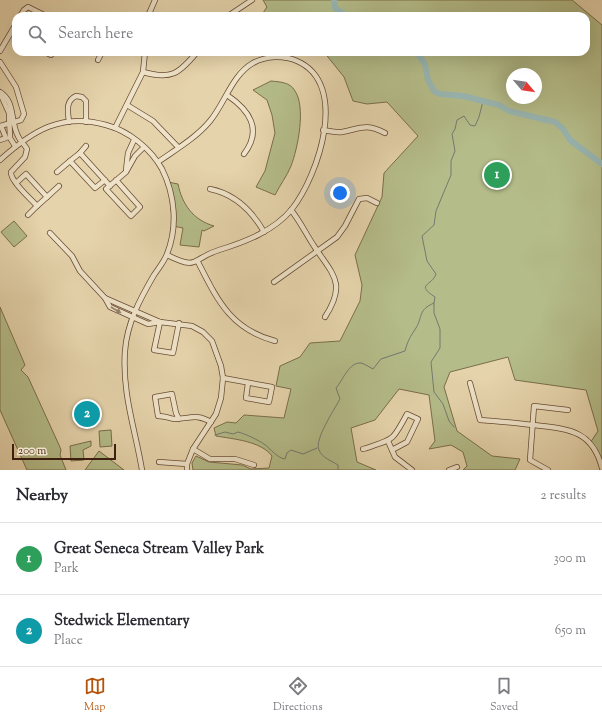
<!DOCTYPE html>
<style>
:root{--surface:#fff;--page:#f2f2f3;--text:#2b2b33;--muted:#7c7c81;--line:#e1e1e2;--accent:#b45309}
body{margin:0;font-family:"Sorts Mill Goudy",serif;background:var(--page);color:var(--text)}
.compass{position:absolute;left:506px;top:68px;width:36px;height:36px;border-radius:50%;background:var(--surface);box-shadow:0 4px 16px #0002;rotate:119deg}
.scale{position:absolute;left:12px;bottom:10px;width:104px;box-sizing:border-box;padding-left:4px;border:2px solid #3f1f0d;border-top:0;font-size:11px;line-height:14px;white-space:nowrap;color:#3f1f0d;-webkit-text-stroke:3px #eee2c8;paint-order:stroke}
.you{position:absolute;left:340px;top:193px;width:14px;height:14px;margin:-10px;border:3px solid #fff;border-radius:50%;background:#1a73e8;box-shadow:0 0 0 6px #1a73e833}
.badge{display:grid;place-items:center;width:26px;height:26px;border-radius:50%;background:var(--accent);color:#fff;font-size:13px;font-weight:700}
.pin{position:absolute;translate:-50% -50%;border:2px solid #fff;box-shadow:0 1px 4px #0006}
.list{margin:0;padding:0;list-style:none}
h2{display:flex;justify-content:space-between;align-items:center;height:52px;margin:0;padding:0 16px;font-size:17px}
h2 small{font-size:13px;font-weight:400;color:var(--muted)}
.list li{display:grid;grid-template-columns:26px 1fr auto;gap:12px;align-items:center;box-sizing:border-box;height:72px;padding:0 16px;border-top:1px solid var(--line)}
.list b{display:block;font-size:15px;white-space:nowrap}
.list p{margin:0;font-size:13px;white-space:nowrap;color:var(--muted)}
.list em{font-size:13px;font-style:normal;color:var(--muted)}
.icon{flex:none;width:22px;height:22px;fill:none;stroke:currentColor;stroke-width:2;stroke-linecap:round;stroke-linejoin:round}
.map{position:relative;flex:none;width:602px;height:470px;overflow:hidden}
.search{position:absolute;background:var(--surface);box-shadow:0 4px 16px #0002;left:12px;right:12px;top:12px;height:44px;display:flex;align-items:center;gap:10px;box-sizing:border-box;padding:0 14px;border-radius:12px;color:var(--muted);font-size:15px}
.sheet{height:196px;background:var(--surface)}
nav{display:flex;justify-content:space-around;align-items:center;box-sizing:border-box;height:56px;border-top:1px solid var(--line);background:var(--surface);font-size:11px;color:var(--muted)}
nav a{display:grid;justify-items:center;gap:2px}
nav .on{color:var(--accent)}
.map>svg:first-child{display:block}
.green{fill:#b4bc89;stroke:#7a6e4b;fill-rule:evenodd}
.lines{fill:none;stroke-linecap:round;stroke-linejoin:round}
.stream{stroke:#747a70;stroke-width:1}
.river{stroke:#98b6b2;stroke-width:6}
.minor-casing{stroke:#684c34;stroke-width:6}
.minor{stroke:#eee2c8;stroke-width:4.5}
.oneway{fill:#96806a}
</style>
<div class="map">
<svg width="602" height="470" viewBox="0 0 602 470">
<rect width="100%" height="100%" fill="#e5d3ab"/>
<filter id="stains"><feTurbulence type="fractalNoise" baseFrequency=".005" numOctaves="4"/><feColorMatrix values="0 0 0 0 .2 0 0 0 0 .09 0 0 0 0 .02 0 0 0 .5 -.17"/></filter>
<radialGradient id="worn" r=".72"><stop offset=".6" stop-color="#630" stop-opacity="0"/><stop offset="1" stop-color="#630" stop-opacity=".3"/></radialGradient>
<!-- green -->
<g class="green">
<path d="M263,0h309l30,25v438l-12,-20 8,-12 -12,-41 -71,-10 -7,-23 -58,15 -6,15 13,44 35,25 28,3 -5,11h-52l4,-4 -4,-14 -12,-7 -22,4 6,-8 -6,-46 -30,-6 -24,31 -24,8 6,34 19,8h-183l-1,-7 4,-7 13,6 33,3 9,4 18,-1 3,-12c-11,-15 -39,-17 -56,-20l-2,-8 13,-6 9,1 8,-8 40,3 7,-29 -15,-3 4,-20 20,-9 10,-14 30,-2 20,-40 2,-16 -7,-30 27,-58 2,-24 34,-37 -31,-34 -20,2 -14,-3 -9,-24 -20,-25h262v-36h-325l6,-9zM512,74h24v24h-24z"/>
<path d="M271,81c9,1 19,1 24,10 11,16 3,57 -4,75 -4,10 -11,19 -16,29l-19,-8 9,-16 10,-38 -3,-18 -5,-15 -14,-10z"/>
<path d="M168,182l10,2c4,20 15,36 36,42l-10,5 -2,-1 -3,17 -19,-2 3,-17 -10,-2z"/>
<polygon points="14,221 27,236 14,247 1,232"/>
<polygon points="0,307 25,365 21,370 28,377 59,445 61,450 60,455 66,470 27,470 0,410"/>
<polygon points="111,430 112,446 100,447 99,431"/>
<polygon points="91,441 91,446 83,450 84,460 71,461 70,446"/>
<polygon points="99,451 124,470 85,470"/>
</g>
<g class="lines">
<!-- stream -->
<g class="stream">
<polyline points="434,303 434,313 440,329 440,348 431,362 434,392 443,404 449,421 454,427"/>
<path d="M215,435l10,-3 8,2 5,-2c8,2 20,8 26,12 7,5 13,14 21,15l2,-6 4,-3 12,4 14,-6"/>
<path d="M338,470v-5c-6,-4 -16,-7 -19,-15 -5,-10 15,-40 21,-51l-4,-11c7,-8 13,-26 25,-25 4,1 8,4 12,6l8,-10 24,-8c3,-11 5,-14 11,-23 7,-12 2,-18 18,-25l1,-6c-20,-13 -3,-11 1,-23l-9,-13 -5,-25 12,-11 2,-14 15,-36v-14l4,-10 -3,-17 3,-5 2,-9 7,-4 6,9 5,1 4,-9 4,-16"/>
</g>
<!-- river -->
<g class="river">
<polyline points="334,0 335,8 346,16"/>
<polyline points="416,52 425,64 428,80 434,91 440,94 463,96 499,105 509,111 555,122 563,129 570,140 602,164"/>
</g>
<defs>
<g id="minor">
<polyline points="20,16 24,10 28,7 46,16"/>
<polyline points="148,16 155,0"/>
<polyline points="228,16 252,0"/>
<polyline points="0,51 16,24"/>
<polyline points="45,52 51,55 53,52"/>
<polyline points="98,60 102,52"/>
<polyline points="0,62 16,87 24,114 21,120 0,126"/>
<path d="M143,72c28,8 36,2 54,-20"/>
<path d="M0,92c16,10 10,30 18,44 2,5 7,9 9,13l-2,8 -14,15c-1,9 20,27 26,34l10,-9 -21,-23 -10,9"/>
<polyline points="0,93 9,113 10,138 15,146"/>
<path d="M227,95c22,15 36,34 17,59"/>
<polyline points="127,105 153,121 178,147"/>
<path d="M69,122c-1,-10 -4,-21 7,-26l6,1 4,4v21"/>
<polyline points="115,128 143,72 145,52"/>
<path d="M323,130c6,1 13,3 19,2 20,-4 24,-9 43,1"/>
<polyline points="0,140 6,138 1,126"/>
<polyline points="80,153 86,146"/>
<path d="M0,160c32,-29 62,-48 106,-35 23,6 45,24 56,44 13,26 16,58 5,85 -3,8 -9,15 -13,21 -14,24 -27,48 -29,76 -3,43 10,77 17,119"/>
<path d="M158,162c17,-12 38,-24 52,-41 15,-18 22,-46 43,-58 13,-7 30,-8 44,-2 53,23 21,115 -5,148 -18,22 -47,33 -73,41 -29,9 -19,21 -52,5"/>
<polyline points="126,170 128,153 134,140"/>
<polyline points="57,172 70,161"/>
<polyline points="105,180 95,188 70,161 80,153 110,186"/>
<polyline points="116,180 140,207 131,216 106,189 126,172 135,156 144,147"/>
<path d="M210,189c25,5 42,22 54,43"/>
<polyline points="47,197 59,186"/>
<path d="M291,210c9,11 15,24 23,36 19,29 33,37 11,71"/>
<polyline points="28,215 37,206"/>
<polyline points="50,233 72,256 80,271 105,298 110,307 148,324 160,322 192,326 203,332 212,341 221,366 223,378 221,398 216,414 193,449 187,464 187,470"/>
<path d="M198,262c19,37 32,67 77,79"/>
<polyline points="274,282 337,237 345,226 359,199 367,198 377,203"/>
<polyline points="105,298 160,322"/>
<polyline points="160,322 154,350 173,353 179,323"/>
<polyline points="223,378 272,387 269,402 246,398 248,383"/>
<path d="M470,383l10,37c18,1 35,3 53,5 34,4 59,4 69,43"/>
<path d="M179,419l-3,-6 -4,-19 -17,3 3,19c6,0 11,2 16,3 16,0 22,-6 37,3"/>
<polyline points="388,441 395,457 412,470"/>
<polyline points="193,449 210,459 235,459 254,465"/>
<path d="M363,449c31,-10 29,-7 44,-35l11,5 -11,23 -15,8"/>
<polyline points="159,462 187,464"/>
<polyline points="449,470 457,467"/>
<polyline points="548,470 530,460 534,406 568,410"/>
</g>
</defs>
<!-- minor casing -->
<use href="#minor" class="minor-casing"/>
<!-- minor -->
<use href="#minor" class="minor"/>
</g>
<!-- one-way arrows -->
<defs><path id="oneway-solid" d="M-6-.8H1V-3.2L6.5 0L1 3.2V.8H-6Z"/></defs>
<use class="oneway" href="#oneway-solid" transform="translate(116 310) rotate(30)"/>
<rect width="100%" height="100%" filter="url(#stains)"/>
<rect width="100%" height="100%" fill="url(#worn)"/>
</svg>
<svg class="compass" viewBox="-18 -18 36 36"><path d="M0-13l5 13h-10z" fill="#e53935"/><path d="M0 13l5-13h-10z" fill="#7c7c81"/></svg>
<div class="scale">200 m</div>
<div class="you"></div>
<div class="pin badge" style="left:497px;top:175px;background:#2e9e5b">1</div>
<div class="pin badge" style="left:87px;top:414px;background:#0f9aa8">2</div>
<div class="search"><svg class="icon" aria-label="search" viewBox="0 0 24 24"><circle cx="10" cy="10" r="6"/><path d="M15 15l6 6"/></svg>Search here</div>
</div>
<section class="sheet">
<h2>Nearby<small>2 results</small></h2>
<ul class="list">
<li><span class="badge" style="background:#2e9e5b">1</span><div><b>Great Seneca Stream Valley Park</b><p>Park</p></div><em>300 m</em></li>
<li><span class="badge" style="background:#0f9aa8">2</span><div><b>Stedwick Elementary</b><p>Place</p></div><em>650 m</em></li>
</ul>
</section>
<nav>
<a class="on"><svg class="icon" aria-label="map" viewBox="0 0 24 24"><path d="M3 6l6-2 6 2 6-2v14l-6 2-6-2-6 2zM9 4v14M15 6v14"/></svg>Map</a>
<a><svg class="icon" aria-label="directions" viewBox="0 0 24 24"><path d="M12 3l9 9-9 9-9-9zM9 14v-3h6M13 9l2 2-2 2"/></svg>Directions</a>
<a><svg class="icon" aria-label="saved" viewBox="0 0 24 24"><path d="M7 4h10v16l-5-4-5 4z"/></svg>Saved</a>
</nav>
